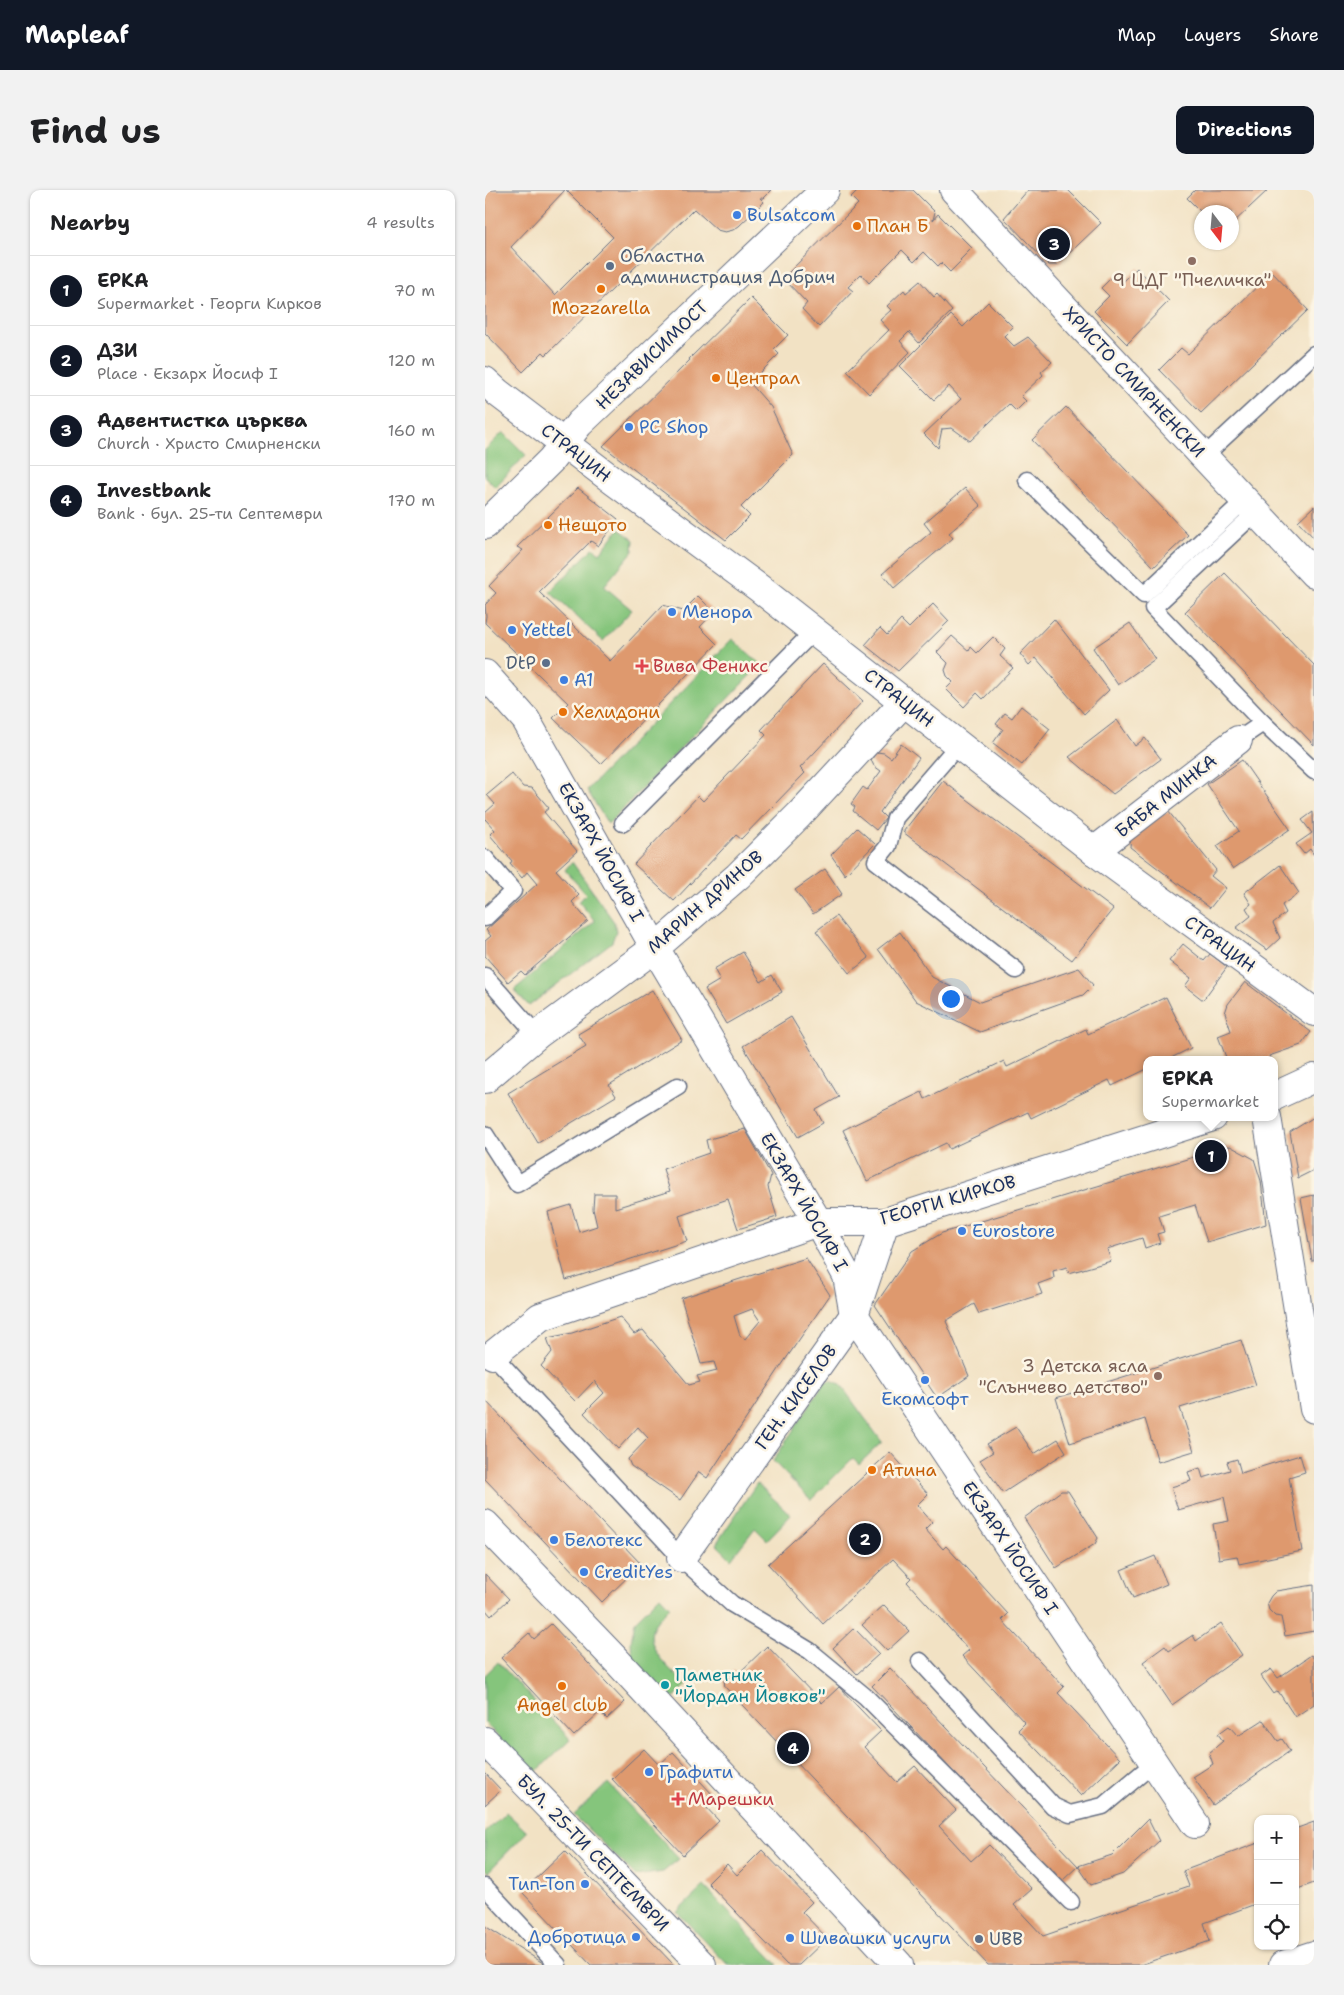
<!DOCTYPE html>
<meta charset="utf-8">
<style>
:root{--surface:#fff;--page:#f2f2f2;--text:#202124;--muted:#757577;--line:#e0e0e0;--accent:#111827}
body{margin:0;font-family:"Shantell Sans",sans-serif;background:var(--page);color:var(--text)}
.controls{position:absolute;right:15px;bottom:15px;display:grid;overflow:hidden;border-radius:10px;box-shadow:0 1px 4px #0004}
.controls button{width:45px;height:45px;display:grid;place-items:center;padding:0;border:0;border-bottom:1px solid var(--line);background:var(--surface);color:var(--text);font:25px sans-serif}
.compass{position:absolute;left:709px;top:15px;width:45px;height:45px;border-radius:50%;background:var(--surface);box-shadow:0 1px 4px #0004;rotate:164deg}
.you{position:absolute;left:465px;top:808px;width:18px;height:18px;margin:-12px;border:4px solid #fff;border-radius:50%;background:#1a73e8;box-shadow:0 0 0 8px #1a73e833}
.badge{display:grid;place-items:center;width:32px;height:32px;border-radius:50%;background:var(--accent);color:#fff;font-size:16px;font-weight:700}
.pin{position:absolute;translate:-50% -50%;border:2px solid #fff;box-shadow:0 1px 5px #0006}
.popup{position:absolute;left:658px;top:866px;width:135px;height:65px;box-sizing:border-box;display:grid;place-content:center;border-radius:10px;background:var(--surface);filter:drop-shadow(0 1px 4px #0005);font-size:16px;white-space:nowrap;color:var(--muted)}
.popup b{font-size:19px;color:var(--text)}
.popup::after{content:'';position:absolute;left:50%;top:100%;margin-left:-10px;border:10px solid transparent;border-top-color:var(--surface)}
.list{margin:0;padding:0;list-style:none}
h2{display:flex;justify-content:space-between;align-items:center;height:65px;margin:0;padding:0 20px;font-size:21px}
h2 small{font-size:16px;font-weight:400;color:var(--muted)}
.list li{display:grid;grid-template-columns:32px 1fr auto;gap:15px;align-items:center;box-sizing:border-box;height:70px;padding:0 20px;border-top:1px solid var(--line)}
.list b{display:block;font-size:19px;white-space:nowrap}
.list p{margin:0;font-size:16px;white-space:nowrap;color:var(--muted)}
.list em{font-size:16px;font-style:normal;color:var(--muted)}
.icon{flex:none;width:28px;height:28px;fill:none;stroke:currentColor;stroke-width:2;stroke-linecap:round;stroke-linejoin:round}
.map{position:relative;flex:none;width:829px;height:1775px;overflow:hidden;border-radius:10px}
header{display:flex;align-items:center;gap:30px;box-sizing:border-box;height:70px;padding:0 25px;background:var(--accent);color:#fff}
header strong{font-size:24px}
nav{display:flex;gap:28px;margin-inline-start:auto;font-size:18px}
.intro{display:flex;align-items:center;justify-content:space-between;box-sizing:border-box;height:120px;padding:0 30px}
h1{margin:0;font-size:35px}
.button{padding:12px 22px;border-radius:10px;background:var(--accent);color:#fff;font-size:18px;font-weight:700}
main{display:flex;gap:30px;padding:0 30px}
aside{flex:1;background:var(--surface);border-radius:10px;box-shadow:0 1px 4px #0004}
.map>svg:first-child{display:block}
.green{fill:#85c57c;stroke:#507a6d}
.building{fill:#de996e;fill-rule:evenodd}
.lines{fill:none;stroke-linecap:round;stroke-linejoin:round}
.lane-casing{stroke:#666e82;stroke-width:19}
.street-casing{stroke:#666e82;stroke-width:30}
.lane{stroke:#fff;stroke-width:16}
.street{stroke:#fff;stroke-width:28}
.shop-dot{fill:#3f7fe0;stroke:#fcf5e5;stroke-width:2}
.food-dot{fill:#e8710a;stroke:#fcf5e5;stroke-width:2}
.education-dot{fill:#8d6e63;stroke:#fcf5e5;stroke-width:2}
.service-dot{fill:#5c6f8a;stroke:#fcf5e5;stroke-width:2}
.health-dot{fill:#e0444e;stroke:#fcf5e5;stroke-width:2}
.culture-dot{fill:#0f9aa8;stroke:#fcf5e5;stroke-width:2}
.labels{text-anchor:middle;stroke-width:5;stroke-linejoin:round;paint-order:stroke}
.shop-label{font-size:18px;fill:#366cbe;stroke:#fcf5e5;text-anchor:start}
.food-label{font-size:18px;fill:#c56008;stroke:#fcf5e5;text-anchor:start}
.service-label{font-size:18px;fill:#4e5e75;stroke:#fcf5e5;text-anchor:start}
.education-label{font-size:18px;fill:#785e54;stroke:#fcf5e5}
.street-label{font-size:18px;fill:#1b2f5e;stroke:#fcf5e5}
.health-label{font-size:18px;fill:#be3a42;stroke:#fcf5e5;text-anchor:start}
.culture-label{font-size:18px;fill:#0d838f;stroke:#fcf5e5;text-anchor:start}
</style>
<header>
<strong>Mapleaf</strong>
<nav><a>Map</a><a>Layers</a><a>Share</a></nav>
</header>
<div class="intro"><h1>Find us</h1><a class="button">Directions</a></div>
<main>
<aside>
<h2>Nearby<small>4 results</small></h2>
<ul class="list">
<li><span class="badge">1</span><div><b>ЕРКА</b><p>Supermarket · Георги Кирков</p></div><em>70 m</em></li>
<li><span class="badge">2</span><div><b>ДЗИ</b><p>Place · Екзарх Йосиф I</p></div><em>120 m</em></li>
<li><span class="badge">3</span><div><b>Адвентистка църква</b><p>Church · Христо Смирненски</p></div><em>160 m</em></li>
<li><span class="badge">4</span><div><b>Investbank</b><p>Bank · бул. 25-ти Септември</p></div><em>170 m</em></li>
</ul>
</aside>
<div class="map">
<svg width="829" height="1775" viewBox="0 0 829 1775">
<rect width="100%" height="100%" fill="#fcf5e5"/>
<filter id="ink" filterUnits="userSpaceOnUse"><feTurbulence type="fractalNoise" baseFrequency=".02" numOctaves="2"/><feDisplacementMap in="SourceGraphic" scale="10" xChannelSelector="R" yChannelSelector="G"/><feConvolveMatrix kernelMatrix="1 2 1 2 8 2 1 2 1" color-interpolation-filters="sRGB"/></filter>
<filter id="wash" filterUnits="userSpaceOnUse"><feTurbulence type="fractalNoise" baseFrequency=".0096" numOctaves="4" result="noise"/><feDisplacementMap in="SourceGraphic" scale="20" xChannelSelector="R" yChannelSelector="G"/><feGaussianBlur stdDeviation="1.12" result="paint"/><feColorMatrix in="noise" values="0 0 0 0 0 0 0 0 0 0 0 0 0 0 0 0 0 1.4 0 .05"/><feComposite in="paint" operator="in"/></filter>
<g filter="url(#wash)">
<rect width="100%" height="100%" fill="#f2e2c4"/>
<!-- green -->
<g class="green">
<polygon points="18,242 41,265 10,297 0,287 0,260"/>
<polygon points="134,339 149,350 148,361 119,396 147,420 118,451 65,402 108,358 115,363"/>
<polygon points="247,449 276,474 123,634 102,600"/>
<polygon points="87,672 129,732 131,741 127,752 44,816 29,800 110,731 94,712 101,704 80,680"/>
<polygon points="346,1190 355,1194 397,1252 374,1274 368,1268 326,1310 288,1271 336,1198 340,1192"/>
<polygon points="272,1293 306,1325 282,1350 270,1338 246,1369 231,1354"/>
<path d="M175,1406l10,11c-5,5 -12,12 -16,18 -12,23 18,46 33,60l-20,19 -35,-45 -1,-17 4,-21z"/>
<polygon points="13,1472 85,1549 49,1584 0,1533 0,1485"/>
<polygon points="123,1593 194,1669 178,1682 151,1686 89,1625"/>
<polygon points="21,1622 42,1642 3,1682 0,1679 0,1643"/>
<polygon points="219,1696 293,1775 243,1775 192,1722"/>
</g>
<g id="blocks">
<!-- building -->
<g class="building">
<polygon points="0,0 80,0 26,57 70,105 128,47 81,0 286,0 278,8 275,8 279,12 254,36 248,40 240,42 232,40 209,19 61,165 58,162 38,182 0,143"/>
<polygon points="373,0 428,0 450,22 448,30 453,24 487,58 475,70 476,71 465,82 456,73 453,76 439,62 429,72 417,60 384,93 376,84 363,97 368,101 334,137 317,119 322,113 298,88 373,14 366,7"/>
<polygon points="543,0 583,0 616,33 572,75 564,75 519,28"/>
<polygon points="710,0 783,0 746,35 746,22 716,22 702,8"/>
<polygon points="652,78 684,111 642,154 609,121 624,106 616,98 629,85 637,93"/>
<polygon points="787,82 823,120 716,223 674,180 696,158 703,164"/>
<polygon points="435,91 449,107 452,104 467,121 434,153 424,142 415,151 425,162 384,204 362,181 404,140 395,130 406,120 402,116 419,100 421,103"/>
<polygon points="266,108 303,145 289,159 294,164 265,193 286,217 308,265 256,317 265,326 241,350 118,256 205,170 204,169"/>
<polygon points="503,112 528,137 519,146 529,156 543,147 567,172 556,182 558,185 536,206 541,211 531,221 524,214 485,251 467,238 457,239 453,258 439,244 476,209 464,196 449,210 415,176 466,125 478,137"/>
<polygon points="581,217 703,345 669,377 547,250"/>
<polygon points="93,298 133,329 113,356 106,351 54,402 125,471 178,415 198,421 213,406 229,422 215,437 232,454 116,574 68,528 83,513 0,433 1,426 0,415 11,403 4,396 38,360 32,357"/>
<polygon points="480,298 496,316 464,343 468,348 409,398 397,384 446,342 439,333"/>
<polygon points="829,316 829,348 813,331"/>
<polygon points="740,383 829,475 829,555 700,422"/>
<polygon points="448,414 464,431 413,481 380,455 395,438 402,445 416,430 424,438"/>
<polygon points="569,429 624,500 599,524 551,468 544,475 535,464"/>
<polygon points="645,433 670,469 633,495 608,458"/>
<polygon points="467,446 484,461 486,457 492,463 508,447 520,459 515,466 528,478 498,509 492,503 479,517 461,499 468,492 462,486 460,480 463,473 452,462"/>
<polygon points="338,474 378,511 315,578 320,583 256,649 251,645 189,711 149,674 213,606 218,611 281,545 276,540"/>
<polygon points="536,516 565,539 537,575 508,553 518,539 511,534 520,523 527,528"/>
<polygon points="632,530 650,556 660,548 676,569 628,604 584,567"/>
<polygon points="416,554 434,568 395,622 401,628 391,640 368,621 370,617 366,614 378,597 382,600 396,581 389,576 386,570 392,562 399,563 406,568"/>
<polygon points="757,570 805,639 748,679 732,656 754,641 722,594"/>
<polygon points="27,584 38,597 47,598 64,618 59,622 92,661 71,680 94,705 87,712 103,731 40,785 36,781 23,792 0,766 0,751 6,746 1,740 52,694 42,682 37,688 25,674 27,671 5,645 10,640 0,629 0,623 10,614 2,605"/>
<polygon points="458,591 628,719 587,770 418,642"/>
<polygon points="683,621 731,680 726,686 741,698 725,718 645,657 646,644"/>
<polygon points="828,622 829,665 825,659 819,664 811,654 827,643 817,630"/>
<polygon points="372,638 390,654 360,685 346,665"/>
<polygon points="795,675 814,703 797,715 801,723 788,733 795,748 782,760 751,738 766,726 761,718 766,714 759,703"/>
<polygon points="340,679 357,704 328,724 310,700"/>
<polygon points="351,726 384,768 364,783 331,741"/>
<polygon points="415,742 447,787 495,812 594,778 608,795 598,805 495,842 431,811 393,759"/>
<polygon points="698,754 719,771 725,764 742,777 718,810 700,796 706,788 684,771"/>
<polygon points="258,762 276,792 287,785 297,802 241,834 220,799 235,790 229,779"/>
<polygon points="760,792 826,842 816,855 784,866 786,870 742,870 733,846 746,841 740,823 743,814"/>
<polygon points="167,800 197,850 124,895 131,906 53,953 23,903 101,856 93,844"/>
<polygon points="681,807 706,858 682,870 662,870 662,879 627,896 624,890 546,928 543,922 464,959 461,953 382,991 358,940 437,902 440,909 519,871 522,877 601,839 603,844"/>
<polygon points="306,827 354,907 331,920 338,933 313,947 258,856"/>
<polygon points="829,927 829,980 813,988 805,942"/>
<polygon points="260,939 286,985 283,997 292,1027 253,1039 243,1009 194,1026 202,1051 81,1090 63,1022 86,1015 94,1042 112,1036 108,1019 109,1004 130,1004 130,1018 185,1001 178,979 224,963 221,950"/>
<polygon points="745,956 769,969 776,991 781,1034 722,1052 710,1015 674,1026 679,1042 672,1044 675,1053 660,1058 657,1048 622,1059 626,1071 584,1083 582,1077 568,1081 569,1088 553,1094 557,1104 494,1124 489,1114 461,1131 484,1186 452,1208 390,1115 427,1061 457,1043"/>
<polygon points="829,1005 829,1071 827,1071 816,1008"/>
<path d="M321,1068l24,37 -49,71 -74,112 -8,-6 -19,28 -49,-34 -3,-7 20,-21 -10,-11 -20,22 -34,-36 20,-20 -10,-12 -19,20 -34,-35 11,-14 -5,-14 25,-5 48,-16 14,17 9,-4 46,55 11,-3 -3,-6 20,-5 -3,-9 -13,2 -20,-66zM267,1119l8,12 -15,18 -5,-3 -6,-20z"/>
<polygon points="756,1150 771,1195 695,1218 709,1261 673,1272 660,1229 585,1253 571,1208"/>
<polygon points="0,1210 156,1374 117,1412 0,1289"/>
<polygon points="531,1237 549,1264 573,1249 581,1262 518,1303 495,1270 508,1262 502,1254"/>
<polygon points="405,1262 443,1304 432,1315 447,1332 440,1339 458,1359 461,1356 523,1424 517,1430 579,1497 573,1503 635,1569 596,1606 533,1540 540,1533 477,1466 484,1460 422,1392 426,1388 408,1369 338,1434 283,1374"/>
<polygon points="815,1265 820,1282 804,1287 817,1361 754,1374 752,1366 734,1369 728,1334 744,1331 739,1307 693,1320 686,1297 706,1291 703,1282 715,1278 718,1288 745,1280 742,1272 752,1269 756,1283"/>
<polygon points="576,1301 583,1301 613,1348 610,1354 571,1378 539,1328"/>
<polygon points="670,1366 682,1394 648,1408 636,1380"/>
<polygon points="0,1384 24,1409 6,1426 0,1419"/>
<polygon points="829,1395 829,1441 800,1446 796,1427 790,1426 784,1420 782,1413 786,1406 791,1401"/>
<polygon points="399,1415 424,1441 402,1461 377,1435"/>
<polygon points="736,1433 757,1465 687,1515 658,1472 680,1456 684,1461 708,1445 711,1451"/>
<polygon points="66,1434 140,1512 122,1529 115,1522 89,1546 16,1468 44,1443 49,1449"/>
<polygon points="369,1438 394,1464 372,1484 348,1458"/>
<polygon points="282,1456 337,1513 354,1497 396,1541 379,1557 412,1592 430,1576 471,1620 454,1636 486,1671 504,1655 547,1699 529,1715 558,1746 704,1696 698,1681 773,1653 773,1713 719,1733 725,1751 655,1775 503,1775 240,1497 239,1490 249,1480 253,1484"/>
<polygon points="826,1465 829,1469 829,1514 810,1527 793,1501 789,1504 776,1486 786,1479 793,1488"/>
<polygon points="405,1478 593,1676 577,1691 565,1677 562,1680 387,1496"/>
<polygon points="778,1530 793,1551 797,1549 805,1561 728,1615 708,1587 728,1574 724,1563 738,1551 733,1544 744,1536 753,1546"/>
<polygon points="159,1559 174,1575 188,1562 228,1605 218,1614 234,1631 198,1665 127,1589"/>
<polygon points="0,1583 16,1600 0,1615"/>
<polygon points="663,1629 674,1651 638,1684 606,1695 593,1676 627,1665"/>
<polygon points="829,1632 829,1693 810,1700 810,1639"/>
<polygon points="277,1660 327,1712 317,1722 342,1748 314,1775 302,1775 223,1693 242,1674 252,1685"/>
<polygon points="80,1661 85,1666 189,1775 106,1775 37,1702"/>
<polygon points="0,1736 61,1775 0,1775"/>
</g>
</g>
</g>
<g filter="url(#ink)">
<use href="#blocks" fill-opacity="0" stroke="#666e82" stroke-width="1"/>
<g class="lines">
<defs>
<g id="lane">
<polyline points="719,266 829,164"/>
<polyline points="542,290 659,405 760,310"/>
<polyline points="778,533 829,581"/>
<polyline points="753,550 778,533 668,418 771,322"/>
<polyline points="474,554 410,628 403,656 391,671 531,780"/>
<polyline points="138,633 328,442"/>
<polyline points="0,668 28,701 0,728"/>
<polyline points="0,786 52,845"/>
<polyline points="0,944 32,994 193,896"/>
<polyline points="8,1165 196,1368 247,1414 325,1461 381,1507 586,1712"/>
<polyline points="435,1471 568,1616 585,1624 618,1616 669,1573"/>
<polyline points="0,1697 73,1775"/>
</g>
<g id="street">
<polyline points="469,0 829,384"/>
<polyline points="0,191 13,203 130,292 274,398 609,661 829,822"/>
<polyline points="0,335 66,270 94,234 340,0"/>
<polyline points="0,484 41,530 170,758 333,1032 362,1086 369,1125 710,1634"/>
<polyline points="609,661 753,550"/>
<polyline points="0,889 52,845 170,758 253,686 314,625 419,512"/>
<polyline points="790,906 829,888"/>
<polyline points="782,927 829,1219"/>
<polyline points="8,1165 55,1127 333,1032 400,1032 728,927"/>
<polyline points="0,1334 131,1470 414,1775"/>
<polyline points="196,1368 369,1125 400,1032"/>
<polyline points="0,1551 217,1775"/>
<polyline points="798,1775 829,1765"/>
</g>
</defs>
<!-- lane casing -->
<use href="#lane" class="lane-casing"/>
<!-- street casing -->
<use href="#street" class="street-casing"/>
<!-- lane -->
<use href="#lane" class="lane"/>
<!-- street -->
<use href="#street" class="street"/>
</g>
</g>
<!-- markers -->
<g class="shop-dot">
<circle cx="252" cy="25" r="5"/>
<circle cx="144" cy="237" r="5"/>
<circle cx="187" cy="422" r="5"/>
<circle cx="27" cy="440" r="5"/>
<circle cx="79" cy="490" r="5"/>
<circle cx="477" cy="1041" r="5"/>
<circle cx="440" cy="1190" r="5"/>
<circle cx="69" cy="1350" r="5"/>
<circle cx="99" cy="1382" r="5"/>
<circle cx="164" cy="1582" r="5"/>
<circle cx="100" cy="1694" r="5"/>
<circle cx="151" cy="1747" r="5"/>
<circle cx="305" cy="1748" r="5"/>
</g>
<g class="food-dot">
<circle cx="372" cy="36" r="5"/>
<circle cx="116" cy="99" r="5"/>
<circle cx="231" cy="188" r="5"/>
<circle cx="63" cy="335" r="5"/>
<circle cx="78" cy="522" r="5"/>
<circle cx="387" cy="1280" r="5"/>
<circle cx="77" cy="1496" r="5"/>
</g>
<g class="education-dot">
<circle cx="707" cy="71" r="5"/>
<circle cx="673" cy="1186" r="5"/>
</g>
<g class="service-dot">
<circle cx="125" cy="76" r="5"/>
<circle cx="61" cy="473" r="5"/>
<circle cx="494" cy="1749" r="5"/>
</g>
<g class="health-dot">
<path d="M154.5 468.5h5v5h5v5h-5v5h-5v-5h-5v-5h5z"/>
<path d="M190.5 1601.5h5v5h5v5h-5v5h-5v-5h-5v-5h5z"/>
</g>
<circle class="culture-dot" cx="180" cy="1495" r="5"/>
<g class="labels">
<!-- shop labels -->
<g class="shop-label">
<text x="262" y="31">Bulsatcom</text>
<text x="154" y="243">PC Shop</text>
<text x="197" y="428">Менора</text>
<text x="37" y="446">Yettel</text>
<text x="89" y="496">A1</text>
<text x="487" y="1047">Eurostore</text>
<text x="440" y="1215" text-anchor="middle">Екомсофт</text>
<text x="79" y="1356">Белотекс</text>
<text x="109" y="1388">CreditYes</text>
<text x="174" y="1588">Графити</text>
<text x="90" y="1700" text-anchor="end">Тип-Топ</text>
<text x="141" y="1753" text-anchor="end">Добротица</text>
<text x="315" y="1754">Шивашки услуги</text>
</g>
<!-- food labels -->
<g class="food-label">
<text x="382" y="42">План Б</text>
<text x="116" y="124" text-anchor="middle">Mozzarella</text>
<text x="241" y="194">Централ</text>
<text x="73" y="341">Нещото</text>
<text x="88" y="528">Хелидони</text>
<text x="397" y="1286">Атина</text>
<text x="77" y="1521" text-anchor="middle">Angel club</text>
</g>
<!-- service labels -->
<g class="service-label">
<text x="135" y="72">Областна<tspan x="135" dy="21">администрация Добрич</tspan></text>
<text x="51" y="479" text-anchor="end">DtP</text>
<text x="504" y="1755">UBB</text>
</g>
<!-- education labels -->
<g class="education-label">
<text x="707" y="96">9 ЦДГ "Пчеличка"</text>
<text x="663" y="1182" text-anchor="end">3 Детска ясла<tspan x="663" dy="21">"Слънчево детство"</tspan></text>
</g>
<!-- street labels -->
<g class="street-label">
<text transform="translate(167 165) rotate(-44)" y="6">НЕЗАВИСИМОСТ</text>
<text transform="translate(649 192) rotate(47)" y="6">ХРИСТО СМИРНЕНСКИ</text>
<text transform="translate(91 263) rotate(38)" y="6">СТРАЦИН</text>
<text transform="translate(414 508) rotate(38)" y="6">СТРАЦИН</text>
<text transform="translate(681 606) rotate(-38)" y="6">БАБА МИНКА</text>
<text transform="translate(116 662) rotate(61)" y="6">ЕКЗАРХ ЙОСИФ I</text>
<text transform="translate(220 712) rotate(-41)" y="6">МАРИН ДРИНОВ</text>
<text transform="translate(735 754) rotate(36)" y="6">СТРАЦИН</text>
<text transform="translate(463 1010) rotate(-16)" y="6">ГЕОРГИ КИРКОВ</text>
<text transform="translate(319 1012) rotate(60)" y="6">ЕКЗАРХ ЙОСИФ I</text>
<text transform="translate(311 1207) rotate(-54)" y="6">ГЕН. КИСЕЛОВ</text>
<text transform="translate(525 1358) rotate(56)" y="6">ЕКЗАРХ ЙОСИФ I</text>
<text transform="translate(108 1663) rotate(46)" y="6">БУЛ. 25-ТИ СЕПТЕМВРИ</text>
</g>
<!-- health labels -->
<g class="health-label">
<text x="168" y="482">Вива Феникс</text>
<text x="203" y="1615">Марешки</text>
</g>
<!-- culture labels -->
<g class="culture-label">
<text x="190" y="1491">Паметник<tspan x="190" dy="21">"Йордан Йовков"</tspan></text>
</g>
</g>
</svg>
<div class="controls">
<button>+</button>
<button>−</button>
<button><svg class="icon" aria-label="locate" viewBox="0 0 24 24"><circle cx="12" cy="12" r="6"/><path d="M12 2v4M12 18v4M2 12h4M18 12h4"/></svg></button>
</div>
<svg class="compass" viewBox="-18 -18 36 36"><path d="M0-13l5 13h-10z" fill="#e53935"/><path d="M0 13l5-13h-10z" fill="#757577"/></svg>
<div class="you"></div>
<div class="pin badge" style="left:726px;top:966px">1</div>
<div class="popup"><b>ЕРКА</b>Supermarket</div>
<div class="pin badge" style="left:380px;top:1349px">2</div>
<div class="pin badge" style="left:569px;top:54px">3</div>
<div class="pin badge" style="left:308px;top:1558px">4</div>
</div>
</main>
